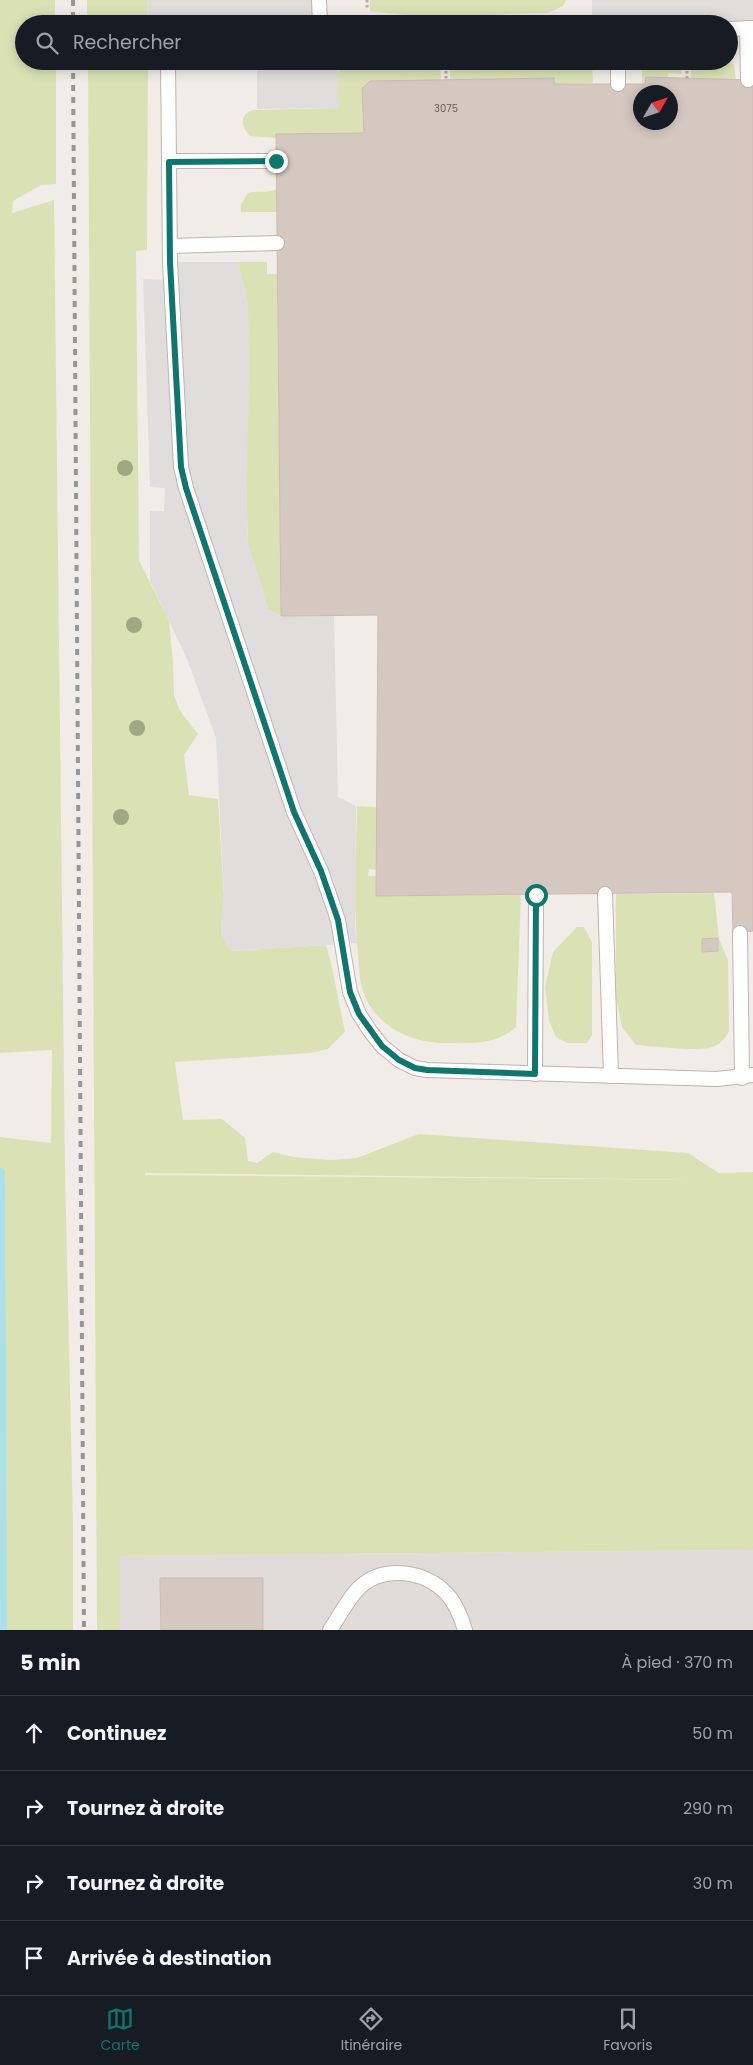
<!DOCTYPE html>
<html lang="fr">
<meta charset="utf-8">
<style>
:root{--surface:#171b24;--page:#20242c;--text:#f1f3f6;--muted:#9ea1a6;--line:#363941;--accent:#0f766e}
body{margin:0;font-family:Poppins,sans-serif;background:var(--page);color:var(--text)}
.compass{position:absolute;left:633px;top:85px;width:45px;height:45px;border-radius:50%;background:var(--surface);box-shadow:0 2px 12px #0003;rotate:51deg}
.stop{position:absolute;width:15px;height:15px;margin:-11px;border:4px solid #0f766e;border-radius:50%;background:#fff}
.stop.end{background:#0f766e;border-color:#fff;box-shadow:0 1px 5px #0008}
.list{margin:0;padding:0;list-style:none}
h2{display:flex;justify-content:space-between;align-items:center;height:65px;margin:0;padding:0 20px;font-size:21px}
h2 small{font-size:16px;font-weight:400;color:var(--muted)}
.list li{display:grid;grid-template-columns:32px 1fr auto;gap:15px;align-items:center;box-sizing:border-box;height:75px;padding:0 20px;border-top:1px solid var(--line)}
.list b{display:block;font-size:19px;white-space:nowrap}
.list em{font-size:16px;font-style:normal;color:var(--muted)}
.icon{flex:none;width:28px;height:28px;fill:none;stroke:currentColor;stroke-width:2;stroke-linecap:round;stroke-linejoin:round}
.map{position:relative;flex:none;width:753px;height:1630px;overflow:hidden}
.search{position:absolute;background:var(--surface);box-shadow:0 2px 12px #0003;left:15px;right:15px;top:15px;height:55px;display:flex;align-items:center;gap:12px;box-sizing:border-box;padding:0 18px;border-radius:28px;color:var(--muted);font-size:19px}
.sheet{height:365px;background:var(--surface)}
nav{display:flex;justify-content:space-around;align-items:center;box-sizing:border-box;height:70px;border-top:1px solid var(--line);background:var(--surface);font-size:14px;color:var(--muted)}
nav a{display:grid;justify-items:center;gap:2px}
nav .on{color:var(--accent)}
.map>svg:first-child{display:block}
.industrial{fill:#e1dbd9}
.green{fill:#dae2b5;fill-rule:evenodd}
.parking{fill:#e1dddc}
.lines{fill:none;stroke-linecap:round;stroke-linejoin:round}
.stream{stroke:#aae1e8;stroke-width:8}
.building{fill:#d5c8c1;stroke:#ccbbb2;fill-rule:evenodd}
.service-casing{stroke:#bfb4ae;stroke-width:16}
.path{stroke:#bda99e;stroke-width:3;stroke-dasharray:2.5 2.5;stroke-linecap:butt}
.service{stroke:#fff;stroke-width:14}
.rail{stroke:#969696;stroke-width:4;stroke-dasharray:6 6;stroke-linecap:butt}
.tree{fill:#9fa883}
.route{stroke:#0f766e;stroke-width:6}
.labels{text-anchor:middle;stroke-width:4.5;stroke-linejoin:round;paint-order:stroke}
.number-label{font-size:10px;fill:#685e5a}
</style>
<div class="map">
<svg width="753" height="1630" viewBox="0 0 753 1630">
<rect width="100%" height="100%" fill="#f2ece8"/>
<!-- industrial -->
<polygon class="industrial" points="753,1550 753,1630 120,1630 119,1556"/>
<!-- green -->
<g class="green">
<polygon points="0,0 55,0 55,24 24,24 24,61 56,61 56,184 41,185 13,201 12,213 54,200 65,1168 73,1524 73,1630 0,1630 0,1137 51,1143 52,1050 0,1053"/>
<polygon points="87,0 147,0 148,24 87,24"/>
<path d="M370,0h196l-3,6 -15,7c-59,1 -120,7 -178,-2z"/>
<polygon points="729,60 734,65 736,80 691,79 690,61"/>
<path d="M88,61h60l-1,189 -11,1 3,309 30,61 4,41 1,33 6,16 18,23 -14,21 5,40 29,4 6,97 -3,36 9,19 96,-6 6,22 13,65 -17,17 -17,4 -136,9 8,58 39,-1 23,19 3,23 9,2 16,-11 20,5 39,3 25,-2 62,-24 269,19 31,20 34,-1v378l-633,6v74h-23zM145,1173l575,7 -575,-5z"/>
<path d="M345,61h95l1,19 -71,1 -8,6 2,46 -88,5 -26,-2c-9,-9 -11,-22 3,-26l85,-2v-35z"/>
<polygon points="450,61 590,61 592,64 593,83 554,84 553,78 450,80"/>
<polygon points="646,61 682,61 681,74 668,73 668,78 642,84 642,67"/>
<path d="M277,189v23h-36v-8l7,-11c10,-3 20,1 29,-4z"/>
<polygon points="238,262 267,262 267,274 277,274 281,616 268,609 248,544 246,482 248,306"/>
<path d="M357,806l20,1v63l-8,-1 -1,7h8l1,20 144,-1 -5,132c-21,19 -45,16 -72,16 -35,0 -72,-19 -82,-55 -3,-10 -3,-23 -4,-34 -5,-49 -2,-99 -1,-148z"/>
<path d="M714,893l5,46 9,21 1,72c-4,6 -8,11 -14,14 -15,7 -60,0 -79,-1l-14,-18 -6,-29v-104zM718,938v13l-15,1 -1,-13z"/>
<polygon points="577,927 584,927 592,942 592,1035 587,1043 567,1043 556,1037 549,1021 545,987 553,952"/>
</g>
<!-- parking -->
<g class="parking">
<polygon points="147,0 319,0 320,24 148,24"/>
<polygon points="592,0 753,0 753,28 729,24 592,24"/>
<polygon points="257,61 338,61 339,108 257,109"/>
<polygon points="170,262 238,262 248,306 250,365 246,482 248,544 268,609 281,616 334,616 338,797 356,806 355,925 357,943 230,951 221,932 224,896 216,738 187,659 150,581 150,511 164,511 165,488 150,487 143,279 171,280"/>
</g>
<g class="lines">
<!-- stream -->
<polyline class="stream" points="1,1172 3,1630"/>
</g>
<!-- building -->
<g class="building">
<path d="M646,77l107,3v851l-20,3 -1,-42 -356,4 2,-281 -97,1 -5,-482 88,-1 -2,-45 8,-7 184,-3v6h91zM640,92h30v30h-30z"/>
<polygon points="718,938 718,951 702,952 702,939"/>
<polygon points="160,1578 263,1578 263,1630 161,1630"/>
</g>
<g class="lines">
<defs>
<g id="service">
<polyline points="319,0 320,24"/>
<polyline points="747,28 748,80"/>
<polyline points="729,29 753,28"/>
<polyline points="168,61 170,262 181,467 186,488 294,812 321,871 338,920 350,992 359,1014 370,1031 382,1046 399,1060 415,1068 427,1070 717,1079 753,1075"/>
<polyline points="618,61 618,84"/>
<polyline points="169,161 276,161"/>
<polyline points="170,246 277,243"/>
<polyline points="605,894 611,1076"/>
<polyline points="740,933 742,1078"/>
<polyline points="535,1074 536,895"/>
<path d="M330,1630c9,-13 20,-35 31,-44 24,-21 64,-15 85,7 10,10 15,24 19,37"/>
</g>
</defs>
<!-- service casing -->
<use href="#service" class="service-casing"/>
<!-- path -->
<g class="path">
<polyline points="367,0 367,10"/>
<polyline points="446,61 446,80"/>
<polyline points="687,61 687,79"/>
</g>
<!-- service -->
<use href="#service" class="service"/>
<!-- rail -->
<g class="rail">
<polyline points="73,0 73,24"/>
<polyline points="73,61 84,1630"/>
</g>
</g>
<!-- trees -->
<g class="tree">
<circle cx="125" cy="468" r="8"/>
<circle cx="134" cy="625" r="8"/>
<circle cx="137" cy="728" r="8"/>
<circle cx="121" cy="817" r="8"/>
</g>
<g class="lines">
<!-- route -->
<polyline class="route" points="276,161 169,162 170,262 181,467 186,488 294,812 321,871 338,920 350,992 359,1014 382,1046 399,1060 415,1068 427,1070 535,1074 536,895"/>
</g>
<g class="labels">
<!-- number labels -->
<g class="number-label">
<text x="446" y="112">3075</text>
</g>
</g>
</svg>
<svg class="compass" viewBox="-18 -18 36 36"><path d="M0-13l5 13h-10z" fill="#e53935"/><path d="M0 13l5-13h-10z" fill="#9ea1a6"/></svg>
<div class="stop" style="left:536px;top:895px"></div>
<div class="stop end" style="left:276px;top:161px"></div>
<div class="search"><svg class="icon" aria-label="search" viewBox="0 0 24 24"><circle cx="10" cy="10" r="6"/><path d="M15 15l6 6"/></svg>Rechercher</div>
</div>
<section class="sheet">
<h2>5 min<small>À pied · 370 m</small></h2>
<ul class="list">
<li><svg class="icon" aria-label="ahead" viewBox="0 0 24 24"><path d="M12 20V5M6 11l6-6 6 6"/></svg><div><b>Continuez</b></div><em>50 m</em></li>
<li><svg class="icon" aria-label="right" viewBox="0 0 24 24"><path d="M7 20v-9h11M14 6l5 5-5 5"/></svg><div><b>Tournez à droite</b></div><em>290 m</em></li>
<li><svg class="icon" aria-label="right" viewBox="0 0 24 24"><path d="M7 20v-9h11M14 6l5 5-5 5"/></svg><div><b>Tournez à droite</b></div><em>30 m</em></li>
<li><svg class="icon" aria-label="arrive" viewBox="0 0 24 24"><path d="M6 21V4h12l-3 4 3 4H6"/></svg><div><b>Arrivée à destination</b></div></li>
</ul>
</section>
<nav>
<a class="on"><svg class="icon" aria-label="map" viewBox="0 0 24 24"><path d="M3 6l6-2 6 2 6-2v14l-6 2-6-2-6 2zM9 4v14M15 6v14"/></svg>Carte</a>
<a><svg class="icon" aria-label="directions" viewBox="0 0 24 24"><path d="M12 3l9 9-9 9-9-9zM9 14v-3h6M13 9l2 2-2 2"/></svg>Itinéraire</a>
<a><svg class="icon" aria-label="saved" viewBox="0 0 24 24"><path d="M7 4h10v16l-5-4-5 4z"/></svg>Favoris</a>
</nav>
